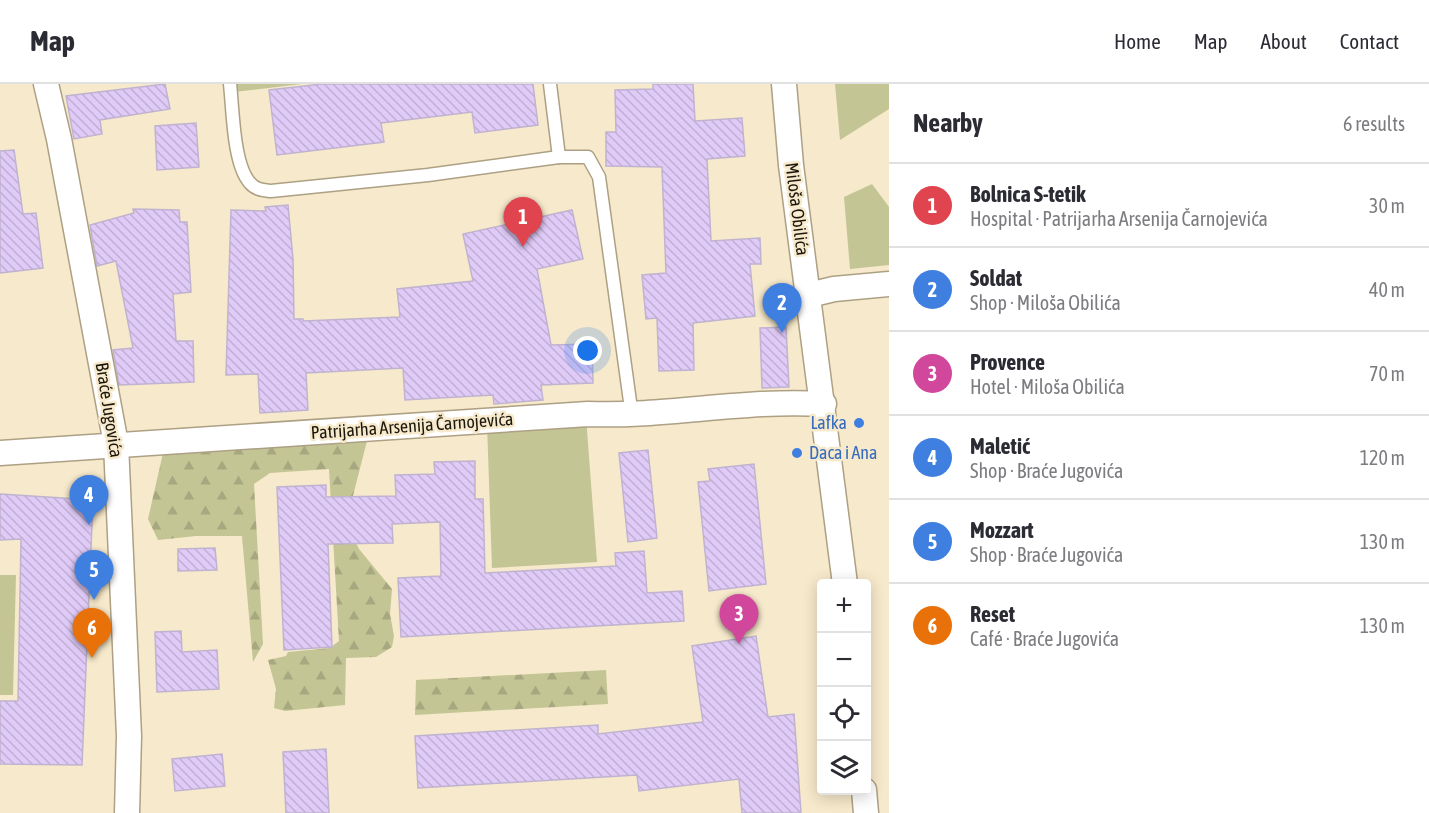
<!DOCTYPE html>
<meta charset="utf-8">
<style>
:root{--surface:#fff;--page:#f7f7f7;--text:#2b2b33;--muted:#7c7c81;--line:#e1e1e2;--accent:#d24572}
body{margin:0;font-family:"Asap Condensed",sans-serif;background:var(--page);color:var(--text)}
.controls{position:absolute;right:18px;bottom:18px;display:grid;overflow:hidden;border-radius:6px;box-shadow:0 3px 15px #0003}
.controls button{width:54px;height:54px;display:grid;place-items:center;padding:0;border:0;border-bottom:2px solid var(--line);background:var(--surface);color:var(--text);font:30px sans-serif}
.you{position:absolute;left:588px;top:267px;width:21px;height:21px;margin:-15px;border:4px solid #fff;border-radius:50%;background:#1a73e8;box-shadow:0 0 0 9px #1a73e833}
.badge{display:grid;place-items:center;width:39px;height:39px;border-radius:50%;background:var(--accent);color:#fff;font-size:20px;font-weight:700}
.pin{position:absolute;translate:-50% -50px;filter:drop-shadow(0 2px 3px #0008)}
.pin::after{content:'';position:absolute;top:32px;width:21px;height:18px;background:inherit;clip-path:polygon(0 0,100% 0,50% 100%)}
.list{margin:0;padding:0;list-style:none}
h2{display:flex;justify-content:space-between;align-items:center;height:78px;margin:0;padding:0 24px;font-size:26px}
h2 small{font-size:20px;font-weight:400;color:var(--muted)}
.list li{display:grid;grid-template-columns:39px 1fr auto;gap:18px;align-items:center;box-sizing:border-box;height:84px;padding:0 24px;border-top:2px solid var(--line)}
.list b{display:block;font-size:22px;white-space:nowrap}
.list p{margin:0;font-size:20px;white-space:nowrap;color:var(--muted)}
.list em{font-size:20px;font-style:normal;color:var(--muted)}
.icon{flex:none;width:33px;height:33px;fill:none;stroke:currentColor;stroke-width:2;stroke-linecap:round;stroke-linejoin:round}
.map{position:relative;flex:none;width:889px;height:729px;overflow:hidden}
header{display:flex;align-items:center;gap:36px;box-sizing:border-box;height:84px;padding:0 30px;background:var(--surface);border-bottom:2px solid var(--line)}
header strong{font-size:28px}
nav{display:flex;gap:33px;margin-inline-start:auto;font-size:21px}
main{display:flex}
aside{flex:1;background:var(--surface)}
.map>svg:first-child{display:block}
.green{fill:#c3c595}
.forest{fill:url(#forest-firs)}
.building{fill:url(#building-back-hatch);stroke:#c0b3cf;stroke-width:1.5}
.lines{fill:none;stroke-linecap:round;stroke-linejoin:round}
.service-casing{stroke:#ada084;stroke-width:15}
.minor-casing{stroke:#ada084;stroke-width:27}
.service{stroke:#fff;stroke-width:12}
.minor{stroke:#fff;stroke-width:24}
.shop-dot{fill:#3f7fe0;stroke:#f7e9cb;stroke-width:2}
.labels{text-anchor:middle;stroke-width:5;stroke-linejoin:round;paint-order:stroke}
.street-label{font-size:18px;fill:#1c170c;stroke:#f7e9cb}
.shop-label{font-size:18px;fill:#366cbe;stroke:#f7e9cb;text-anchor:end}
</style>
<header>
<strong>Map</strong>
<nav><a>Home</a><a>Map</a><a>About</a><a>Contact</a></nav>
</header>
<main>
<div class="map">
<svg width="889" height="729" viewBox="0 0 889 729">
<defs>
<pattern id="forest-firs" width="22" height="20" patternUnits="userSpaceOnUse" patternTransform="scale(1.5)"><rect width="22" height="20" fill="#c3c595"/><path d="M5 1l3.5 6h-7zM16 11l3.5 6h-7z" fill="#a7a87f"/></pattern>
<pattern id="building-back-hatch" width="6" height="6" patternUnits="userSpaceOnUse" patternTransform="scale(1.5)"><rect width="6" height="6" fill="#e0cbf8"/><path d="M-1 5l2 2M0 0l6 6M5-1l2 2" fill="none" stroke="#c0aed3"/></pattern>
</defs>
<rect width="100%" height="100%" fill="#f7e9cb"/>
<!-- green -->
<g class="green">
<polygon points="233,0 302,0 234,8"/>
<polygon points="835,0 889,0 889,25 840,56"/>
<polygon points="872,100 889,123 889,181 850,185 844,113"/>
<polygon points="586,333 597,478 492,484 487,340"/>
<polygon points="0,491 16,491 13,611 0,611"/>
</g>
<!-- forest -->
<g class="forest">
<polygon points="367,357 346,439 359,465 392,505 390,530 394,552 392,563 376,573 346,574 345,621 285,627 274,624 276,605 268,576 286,572 288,568 330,564 339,557 329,385 270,389 254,400 263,560 253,578 242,452 196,452 158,456 148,435 163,369"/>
<polygon points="606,586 608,620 415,631 416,596"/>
</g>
<!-- building -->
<g class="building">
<polygon points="165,0 170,25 100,36 102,50 74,55 66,12"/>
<polygon points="322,0 533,0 538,41 475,49 472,28 381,39 384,58 277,71 269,6"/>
<polygon points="653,0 693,0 695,37 742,34 745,72 707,75 711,157 760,154 761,180 750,180 755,232 693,239 694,286 659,287 657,234 646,235 642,191 666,189 662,83 606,82 606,48 616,48 615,6 653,5"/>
<polygon points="196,39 199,83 157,86 155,42"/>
<polygon points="14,66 23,130 36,129 43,184 0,189 0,67"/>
<polygon points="288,121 293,175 294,235 303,235 303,237 400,233 397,205 473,197 463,150 572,126 583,175 537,185 551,261 592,260 593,299 541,301 543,316 494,320 493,311 405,316 403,284 306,289 308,326 260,329 258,290 226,291 231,126 266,127 265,123"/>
<polygon points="133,125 179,126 180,138 187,138 191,208 173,210 176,257 193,257 194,298 119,301 113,266 133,264 116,177 97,182 90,141 134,129"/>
<polygon points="786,243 789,303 762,304 760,244"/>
<polygon points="648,366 657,454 628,458 619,369"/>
<polygon points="475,377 475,415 483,415 485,489 616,482 615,469 644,467 647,509 682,507 684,537 401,553 398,494 441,492 440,438 392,440 393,459 328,460 332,563 284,566 277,403 326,401 326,413 396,412 395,391 435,390 434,378"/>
<polygon points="754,380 766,500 709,507 698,398 710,397 708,385"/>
<polygon points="0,410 93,416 82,681 0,680 0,617 18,617 21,455 0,456"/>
<polygon points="215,464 217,486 178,487 178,465"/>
<polygon points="181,547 182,568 217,566 219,605 157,608 155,548"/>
<polygon points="756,552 768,633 794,630 801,729 742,729 739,695 639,707 637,691 418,704 415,652 598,641 598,650 703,638 692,562"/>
<polygon points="326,665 329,729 286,729 283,668"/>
<polygon points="222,670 225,702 175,707 172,675"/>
</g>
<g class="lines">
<defs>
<g id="service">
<path d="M230,0c3,26 3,80 20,99 6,7 13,7 21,8l157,-16 131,-18h29l11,20 33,239"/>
<polyline points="550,0 559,73"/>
</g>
<g id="minor">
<polyline points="46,0 59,55 116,360 129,652 127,729"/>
<polyline points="784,0 791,81 845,500"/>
<polyline points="809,211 834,205 889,200"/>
<path d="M0,369l588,-39c79,3 157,-15 236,-10"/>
<polyline points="864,706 866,729"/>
</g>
</defs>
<!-- service casing -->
<use href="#service" class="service-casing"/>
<!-- minor casing -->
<use href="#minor" class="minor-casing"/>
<!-- service -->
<use href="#service" class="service"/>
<!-- minor -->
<use href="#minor" class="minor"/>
</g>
<!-- markers -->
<g class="shop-dot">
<circle cx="859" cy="339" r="6"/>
<circle cx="797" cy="369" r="6"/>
</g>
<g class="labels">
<!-- street labels -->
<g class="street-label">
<text transform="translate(797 125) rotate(83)" y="6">Miloša Obilića</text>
<text transform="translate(109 326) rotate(81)" y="6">Braće Jugovića</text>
<text transform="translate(412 342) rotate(-4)" y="6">Patrijarha Arsenija Čarnojevića</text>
</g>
<!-- shop labels -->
<g class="shop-label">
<text x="847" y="345">Lafka</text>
<text x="809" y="375" text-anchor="start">Daca i Ana</text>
</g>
</g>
</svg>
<div class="controls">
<button>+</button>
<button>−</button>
<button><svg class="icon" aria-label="locate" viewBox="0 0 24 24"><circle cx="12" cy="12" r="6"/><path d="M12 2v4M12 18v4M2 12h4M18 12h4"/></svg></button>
<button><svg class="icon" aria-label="layers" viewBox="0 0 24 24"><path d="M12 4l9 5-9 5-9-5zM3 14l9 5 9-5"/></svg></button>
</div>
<div class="you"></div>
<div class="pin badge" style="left:523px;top:163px;background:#e0444e">1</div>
<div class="pin badge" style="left:782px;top:249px;background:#3f7fe0">2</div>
<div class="pin badge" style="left:739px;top:560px;background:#d1479c">3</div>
<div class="pin badge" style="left:89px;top:441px;background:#3f7fe0">4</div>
<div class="pin badge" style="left:94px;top:516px;background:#3f7fe0">5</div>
<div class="pin badge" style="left:92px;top:574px;background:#e8710a">6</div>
</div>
<aside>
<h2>Nearby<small>6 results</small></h2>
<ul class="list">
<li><span class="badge" style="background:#e0444e">1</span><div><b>Bolnica S-tetik</b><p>Hospital · Patrijarha Arsenija Čarnojevića</p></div><em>30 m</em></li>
<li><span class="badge" style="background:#3f7fe0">2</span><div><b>Soldat</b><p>Shop · Miloša Obilića</p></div><em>40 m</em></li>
<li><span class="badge" style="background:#d1479c">3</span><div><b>Provence</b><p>Hotel · Miloša Obilića</p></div><em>70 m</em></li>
<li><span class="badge" style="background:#3f7fe0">4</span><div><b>Maletić</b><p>Shop · Braće Jugovića</p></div><em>120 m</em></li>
<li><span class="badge" style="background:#3f7fe0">5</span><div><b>Mozzart</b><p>Shop · Braće Jugovića</p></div><em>130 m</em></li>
<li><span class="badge" style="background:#e8710a">6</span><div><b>Reset</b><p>Café · Braće Jugovića</p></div><em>130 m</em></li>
</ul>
</aside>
</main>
